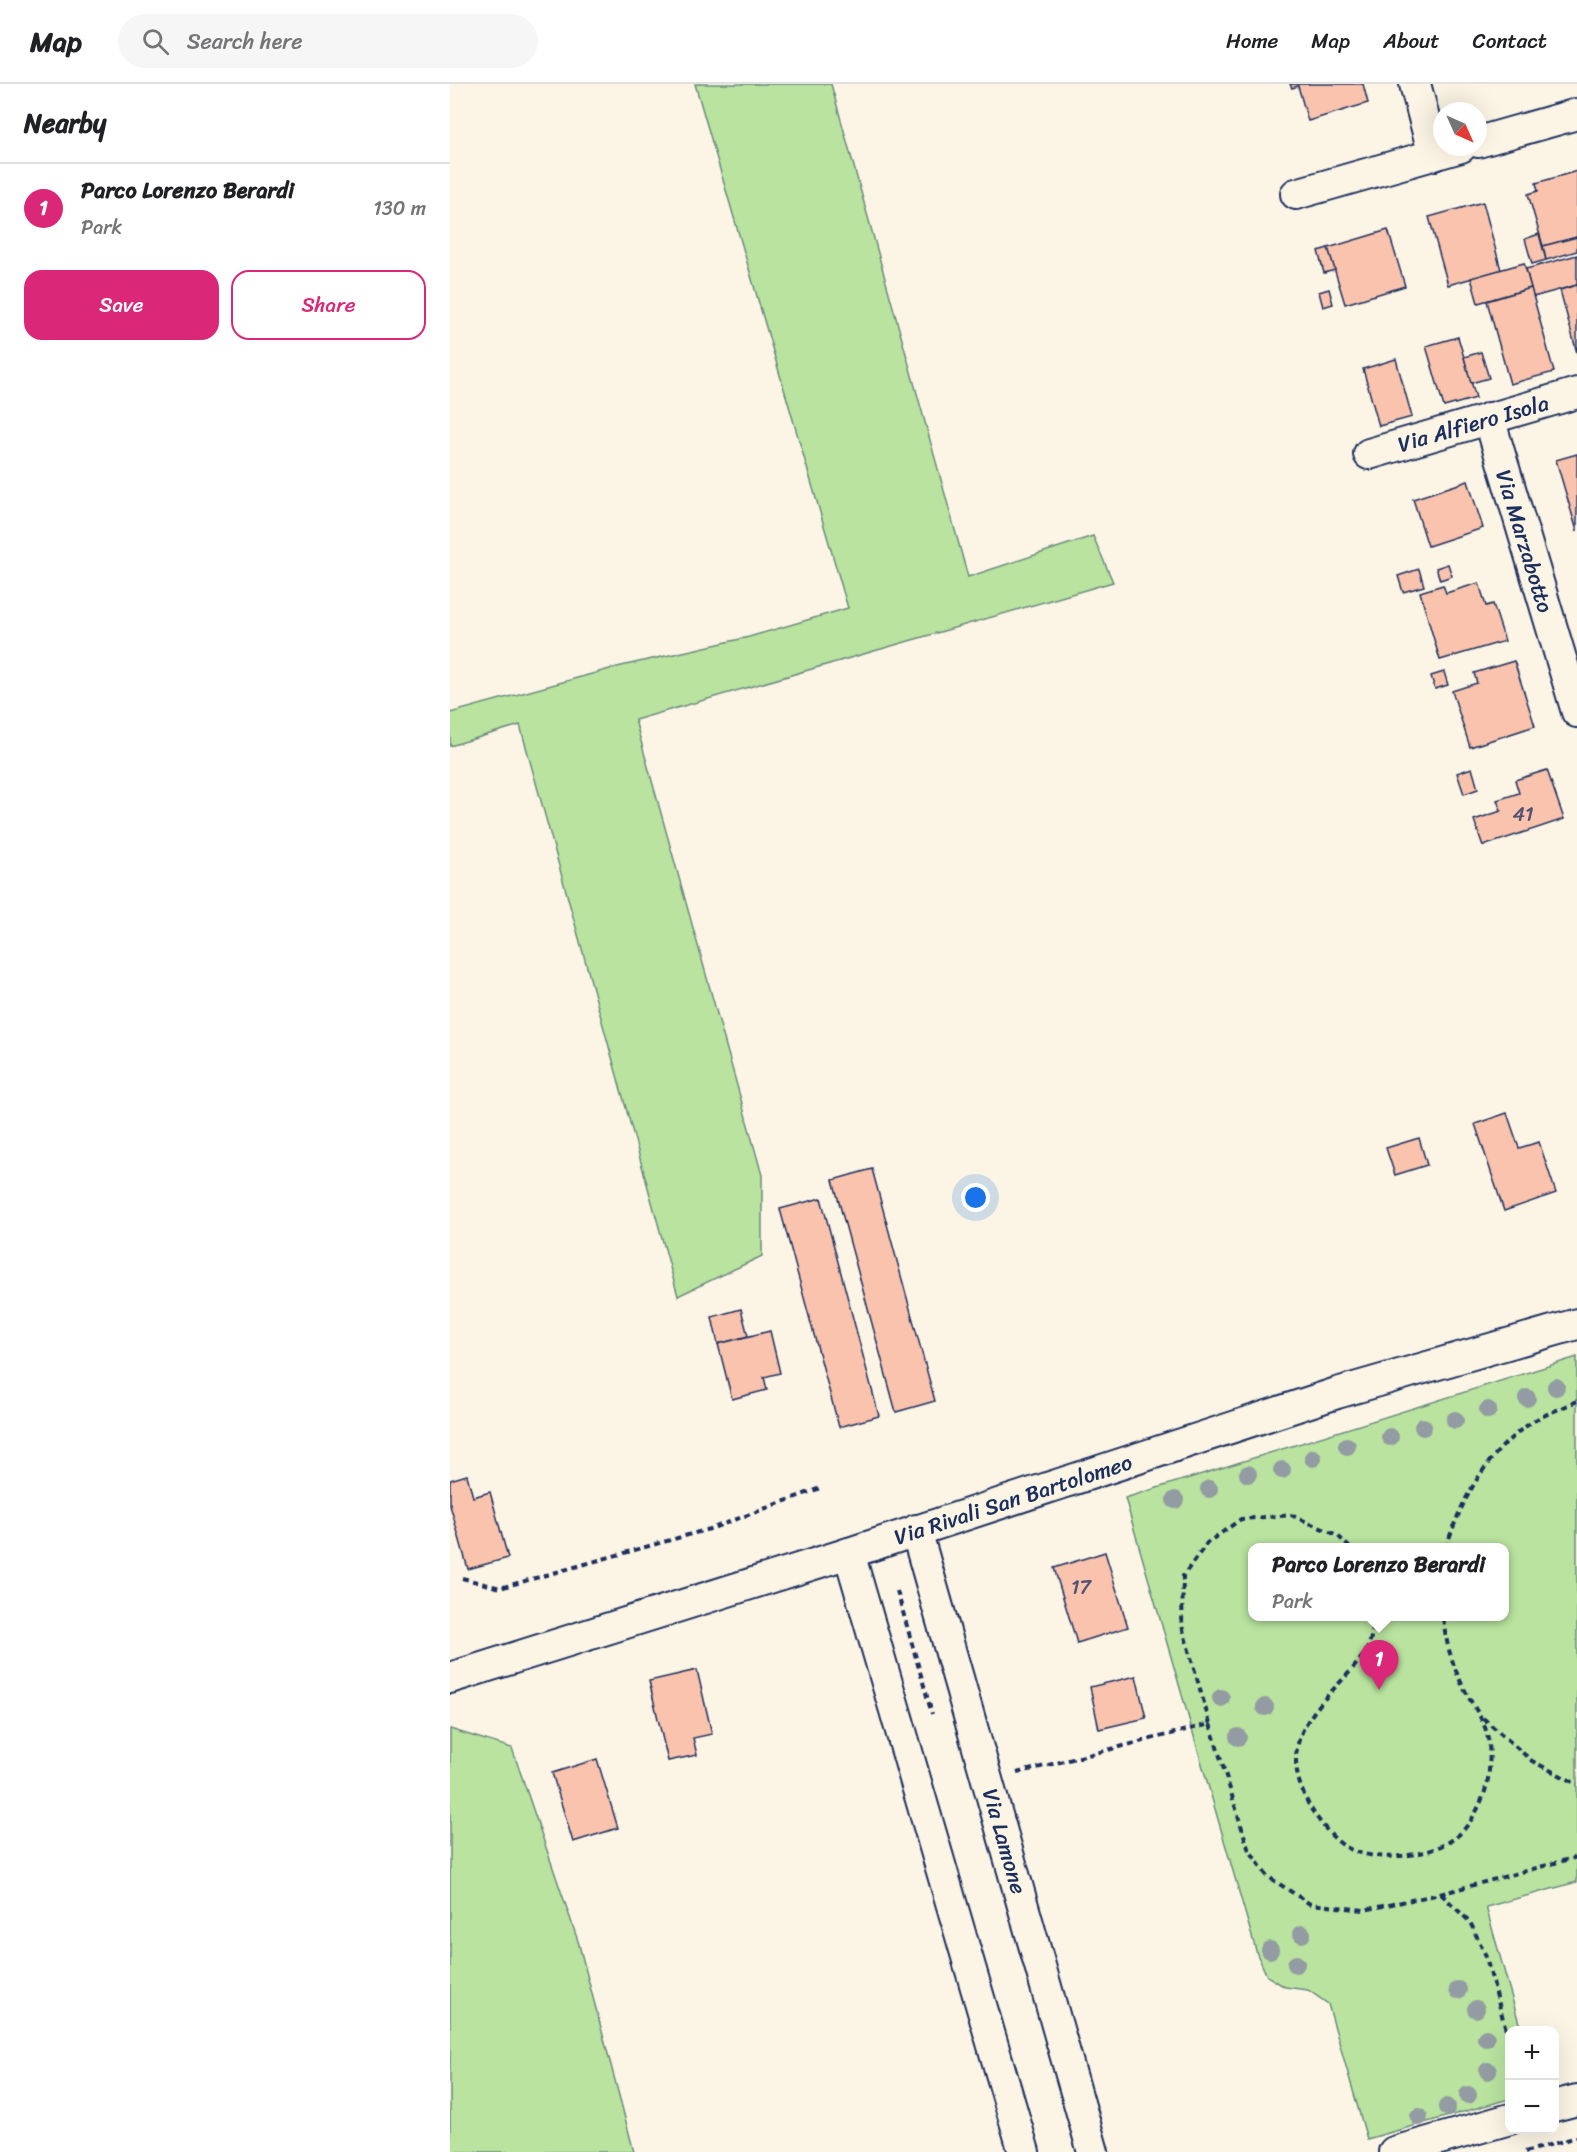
<!DOCTYPE html>
<meta charset="utf-8">
<style>
:root{--surface:#fff;--page:#f6f6f6;--text:#202124;--muted:#757577;--line:#e0e0e0;--accent:#db2777}
body{margin:0;font-family:Sriracha,sans-serif;background:var(--page);color:var(--text)}
.controls{position:absolute;right:18px;bottom:18px;display:grid;overflow:hidden;border-radius:12px;box-shadow:0 6px 24px #0002}
.controls button{width:54px;height:54px;display:grid;place-items:center;padding:0;border:0;border-bottom:2px solid var(--line);background:var(--surface);color:var(--text);font:30px sans-serif}
.compass{position:absolute;left:983px;top:18px;width:54px;height:54px;border-radius:50%;background:var(--surface);box-shadow:0 6px 24px #0002;rotate:135deg}
.you{position:absolute;left:526px;top:1114px;width:21px;height:21px;margin:-15px;border:4px solid #fff;border-radius:50%;background:#1a73e8;box-shadow:0 0 0 9px #1a73e833}
.badge{display:grid;place-items:center;width:39px;height:39px;border-radius:50%;background:var(--accent);color:#fff;font-size:20px;font-weight:700}
.pin{position:absolute;translate:-50% -50px;filter:drop-shadow(0 2px 3px #0008)}
.pin::after{content:'';position:absolute;top:32px;width:21px;height:18px;background:inherit;clip-path:polygon(0 0,100% 0,50% 100%)}
.popup{position:absolute;left:798px;top:1459px;width:261px;height:78px;box-sizing:border-box;display:grid;place-content:center;border-radius:12px;background:var(--surface);filter:drop-shadow(0 2px 4px #0005);font-size:20px;white-space:nowrap;color:var(--muted)}
.popup b{font-size:22px;color:var(--text)}
.popup::after{content:'';position:absolute;left:50%;top:100%;margin-left:-12px;border:12px solid transparent;border-top-color:var(--surface)}
.list{margin:0;padding:0;list-style:none}
h2{display:flex;justify-content:space-between;align-items:center;height:78px;margin:0;padding:0 24px;font-size:26px}
h2 small{font-size:20px;font-weight:400;color:var(--muted)}
.list li{display:grid;grid-template-columns:39px 1fr auto;gap:18px;align-items:center;box-sizing:border-box;height:90px;padding:0 24px;border-top:2px solid var(--line)}
.list b{display:block;font-size:22px;white-space:nowrap}
.list p{margin:0;font-size:20px;white-space:nowrap;color:var(--muted)}
.list em{font-size:20px;font-style:normal;color:var(--muted)}
.actions{display:flex;gap:12px;padding:18px 24px}
.actions a{flex:1;padding:14px 0;border:2px solid var(--accent);border-radius:18px;text-align:center;font-size:21px;color:var(--accent)}
.actions .main{background:var(--accent);color:#fff}
.icon{flex:none;width:33px;height:33px;fill:none;stroke:currentColor;stroke-width:2;stroke-linecap:round;stroke-linejoin:round}
.map{position:relative;flex:none;width:1127px;height:2068px;overflow:hidden}
header{display:flex;align-items:center;gap:36px;box-sizing:border-box;height:84px;padding:0 30px;background:var(--surface);border-bottom:2px solid var(--line)}
header strong{font-size:28px}
nav{display:flex;gap:33px;margin-inline-start:auto;font-size:21px}
.search{width:420px;height:54px;background:var(--page);display:flex;align-items:center;gap:15px;box-sizing:border-box;padding:0 21px;border-radius:33px;color:var(--muted);font-size:22px}
main{display:flex}
aside{flex:1;background:var(--surface)}
.map>svg:first-child{display:block}
.green{fill:#b9e39f;stroke:#6a897e;stroke-width:1.5;fill-rule:evenodd}
.building{fill:#fac3ad;stroke:#1b2f5e;stroke-width:1.5}
.lines{fill:none;stroke-linecap:round;stroke-linejoin:round}
.minor-casing{stroke:#1b2f5e;stroke-width:34}
.path{stroke:#1b2f5e;stroke-width:4;stroke-dasharray:6 4.5;stroke-linecap:butt}
.minor{stroke:#fcf5e5;stroke-width:30}
.tree{fill:#929ca2}
.labels{text-anchor:middle;stroke-width:4.5;stroke-linejoin:round;paint-order:stroke}
.number-label{font-size:20px;fill:#535472}
.street-label{font-size:22px;fill:#1b2f5e;stroke:#fcf5e5}
</style>
<header>
<strong>Map</strong>
<div class="search"><svg class="icon" aria-label="search" viewBox="0 0 24 24"><circle cx="10" cy="10" r="6"/><path d="M15 15l6 6"/></svg>Search here</div>
<nav><a>Home</a><a>Map</a><a>About</a><a>Contact</a></nav>
</header>
<main>
<aside>
<h2>Nearby<small></small></h2>
<ul class="list">
<li><span class="badge">1</span><div><b>Parco Lorenzo Berardi</b><p>Park</p></div><em>130 m</em></li>
</ul>
<div class="actions"><a class="main">Save</a><a>Share</a></div>
</aside>
<div class="map">
<svg width="1127" height="2068" viewBox="0 0 1127 2068">
<rect width="100%" height="100%" fill="#fcf5e5"/>
<filter id="ink" filterUnits="userSpaceOnUse"><feTurbulence type="fractalNoise" baseFrequency=".0167" numOctaves="2"/><feDisplacementMap in="SourceGraphic" scale="12" xChannelSelector="R" yChannelSelector="G"/><feConvolveMatrix kernelMatrix="1 2 1 2 8 2 1 2 1" color-interpolation-filters="sRGB"/></filter>
<g filter="url(#ink)">
<!-- green -->
<g class="green">
<polygon points="245,0 381,0 518,493 643,452 663,498 185,636 312,1091 312,1172 228,1212 70,641 0,662 0,629 167,583 299,553 398,524"/>
<path d="M1127,1273v525l-91,25 35,123h-11l-1,69 -142,40 -39,-135 -20,-14 -23,-3 -18,-11 -10,-22 -132,-456zM803,1464h252v68h-252z"/>
<polygon points="0,1645 62,1664 128,1857 184,2068 0,2068"/>
</g>
<!-- building -->
<g class="building">
<polygon points="840,0 913,0 918,19 858,37 848,2 842,4"/>
<polygon points="1127,87 1127,153 1093,162 1078,110 1088,107 1086,99"/>
<polygon points="1033,118 1051,186 998,201 979,133"/>
<polygon points="938,146 955,202 895,220 878,164"/>
<polygon points="1089,150 1096,176 1082,180 1075,155"/>
<polygon points="1127,153 1127,167 1096,176 1093,162"/>
<polygon points="878,164 885,186 874,189 868,167"/>
<polygon points="1127,171 1127,201 1083,213 1076,185"/>
<polygon points="1074,179 1081,204 1028,219 1021,194"/>
<polygon points="1127,201 1127,269 1110,206"/>
<polygon points="1081,204 1104,288 1060,300 1037,217"/>
<polygon points="879,205 883,220 873,223 869,208"/>
<polygon points="1008,253 1026,314 994,323 976,262"/>
<polygon points="1031,268 1039,294 1021,299 1014,273"/>
<polygon points="946,275 962,333 929,342 913,285"/>
<polygon points="1127,370 1127,447 1106,376"/>
<polygon points="1018,397 1033,444 978,462 963,415"/>
<polygon points="998,480 1002,492 990,496 986,484"/>
<polygon points="969,485 974,502 953,508 948,492"/>
<polygon points="1029,499 1036,522 1043,520 1055,557 990,576 970,508 993,501 996,509"/>
<polygon points="1064,577 1085,642 1020,663 1002,607 1027,599 1024,589"/>
<polygon points="994,588 998,601 985,605 981,592"/>
<polygon points="1022,684 1028,705 1014,710 1007,689"/>
<polygon points="1097,686 1114,735 1033,762 1024,736 1051,727 1047,716 1069,709 1065,696"/>
<polygon points="1057,1029 1069,1064 1089,1058 1106,1109 1054,1127 1025,1040"/>
<polygon points="969,1054 977,1081 945,1091 936,1064"/>
<polygon points="422,1085 485,1317 446,1328 383,1096"/>
<polygon points="371,1114 429,1332 389,1343 330,1125"/>
<polygon points="291,1225 298,1252 268,1260 262,1233"/>
<polygon points="320,1247 330,1289 314,1293 317,1306 282,1315 268,1260"/>
<polygon points="17,1391 23,1413 40,1408 58,1474 18,1485 0,1421 0,1396"/>
<polygon points="655,1468 678,1543 627,1559 604,1484"/>
<polygon points="247,1586 262,1650 243,1654 247,1671 218,1677 199,1597"/>
<polygon points="686,1592 696,1634 649,1645 640,1603"/>
<polygon points="147,1675 168,1744 123,1758 102,1689"/>
</g>
<g class="lines">
<defs>
<g id="minor">
<polyline points="965,0 984,71"/>
<polyline points="1028,58 1127,30"/>
<polyline points="846,110 1011,63"/>
<polyline points="1039,334 1127,628"/>
<polyline points="919,370 1127,309"/>
<polyline points="466,1446 643,2068"/>
<polyline points="399,1469 574,2068"/>
<polyline points="0,1594 399,1469 887,1309 1127,1240"/>
<polyline points="1104,2022 1127,2016"/>
<polyline points="944,2068 1060,2035"/>
</g>
</defs>
<!-- minor casing -->
<use href="#minor" class="minor-casing"/>
<!-- path -->
<g class="path">
<path d="M996,1464c16,-51 45,-103 93,-130 12,-6 25,-11 38,-17"/>
<polyline points="12,1494 50,1504 263,1444 373,1403"/>
<polyline points="447,1507 482,1630"/>
<path d="M926,1532c-3,11 -5,26 -10,35 -22,35 -70,62 -70,109 0,17 6,32 14,47 8,13 22,32 36,40 29,17 83,10 109,-9 18,-14 33,-45 34,-68 4,-49 -13,-53 -30,-92 -9,-20 -14,-41 -16,-62"/>
<polyline points="1033,1634 1082,1677 1127,1700"/>
<polyline points="760,1640 798,1764 817,1792 860,1820 914,1826 990,1810 1127,1773"/>
<polyline points="567,1689 760,1640 732,1542 733,1492 757,1459 791,1435 841,1431 887,1451 900,1464"/>
<polyline points="991,1810 1020,1838 1035,1870 1060,1960"/>
<polyline points="1075,2068 1127,2053"/>
</g>
<!-- minor -->
<use href="#minor" class="minor"/>
</g>
<!-- trees -->
<g class="tree">
<circle cx="1106" cy="1303" r="9"/>
<circle cx="1077" cy="1314" r="9"/>
<circle cx="1038" cy="1326" r="9"/>
<circle cx="1005" cy="1336" r="9"/>
<circle cx="973" cy="1343" r="9"/>
<circle cx="940" cy="1353" r="9"/>
<circle cx="897" cy="1362" r="9"/>
<circle cx="863" cy="1374" r="9"/>
<circle cx="832" cy="1386" r="9"/>
<circle cx="798" cy="1390" r="9"/>
<circle cx="759" cy="1405" r="9"/>
<circle cx="725" cy="1416" r="9"/>
<circle cx="771" cy="1614" r="9"/>
<circle cx="815" cy="1623" r="9"/>
<circle cx="788" cy="1653" r="9"/>
<circle cx="852" cy="1850" r="9"/>
<circle cx="820" cy="1866" r="9"/>
<circle cx="846" cy="1880" r="9"/>
<circle cx="1008" cy="1906" r="9"/>
<circle cx="1026" cy="1925" r="9"/>
<circle cx="1036" cy="1954" r="9"/>
<circle cx="1038" cy="1987" r="9"/>
<circle cx="1018" cy="2011" r="9"/>
<circle cx="997" cy="2023" r="9"/>
<circle cx="969" cy="2033" r="9"/>
</g>
</g>
<g class="labels">
<!-- number labels -->
<g class="number-label">
<text x="1073" y="737">41</text>
<text x="631" y="1510">17</text>
</g>
<!-- street labels -->
<g class="street-label">
<text transform="translate(1023 339) rotate(-16)" y="8">Via Alfiero Isola</text>
<text transform="translate(1075 457) rotate(73)" y="8">Via Marzabotto</text>
<text transform="translate(563 1415) rotate(-18)" y="8">Via Rivali San Bartolomeo</text>
<text transform="translate(555 1757) rotate(74)" y="8">Via Lamone</text>
</g>
</g>
</svg>
<div class="controls">
<button>+</button>
<button>−</button>
</div>
<svg class="compass" viewBox="-18 -18 36 36"><path d="M0-13l5 13h-10z" fill="#e53935"/><path d="M0 13l5-13h-10z" fill="#757577"/></svg>
<div class="you"></div>
<div class="pin badge" style="left:929px;top:1606px">1</div>
<div class="popup"><b>Parco Lorenzo Berardi</b>Park</div>
</div>
</main>
